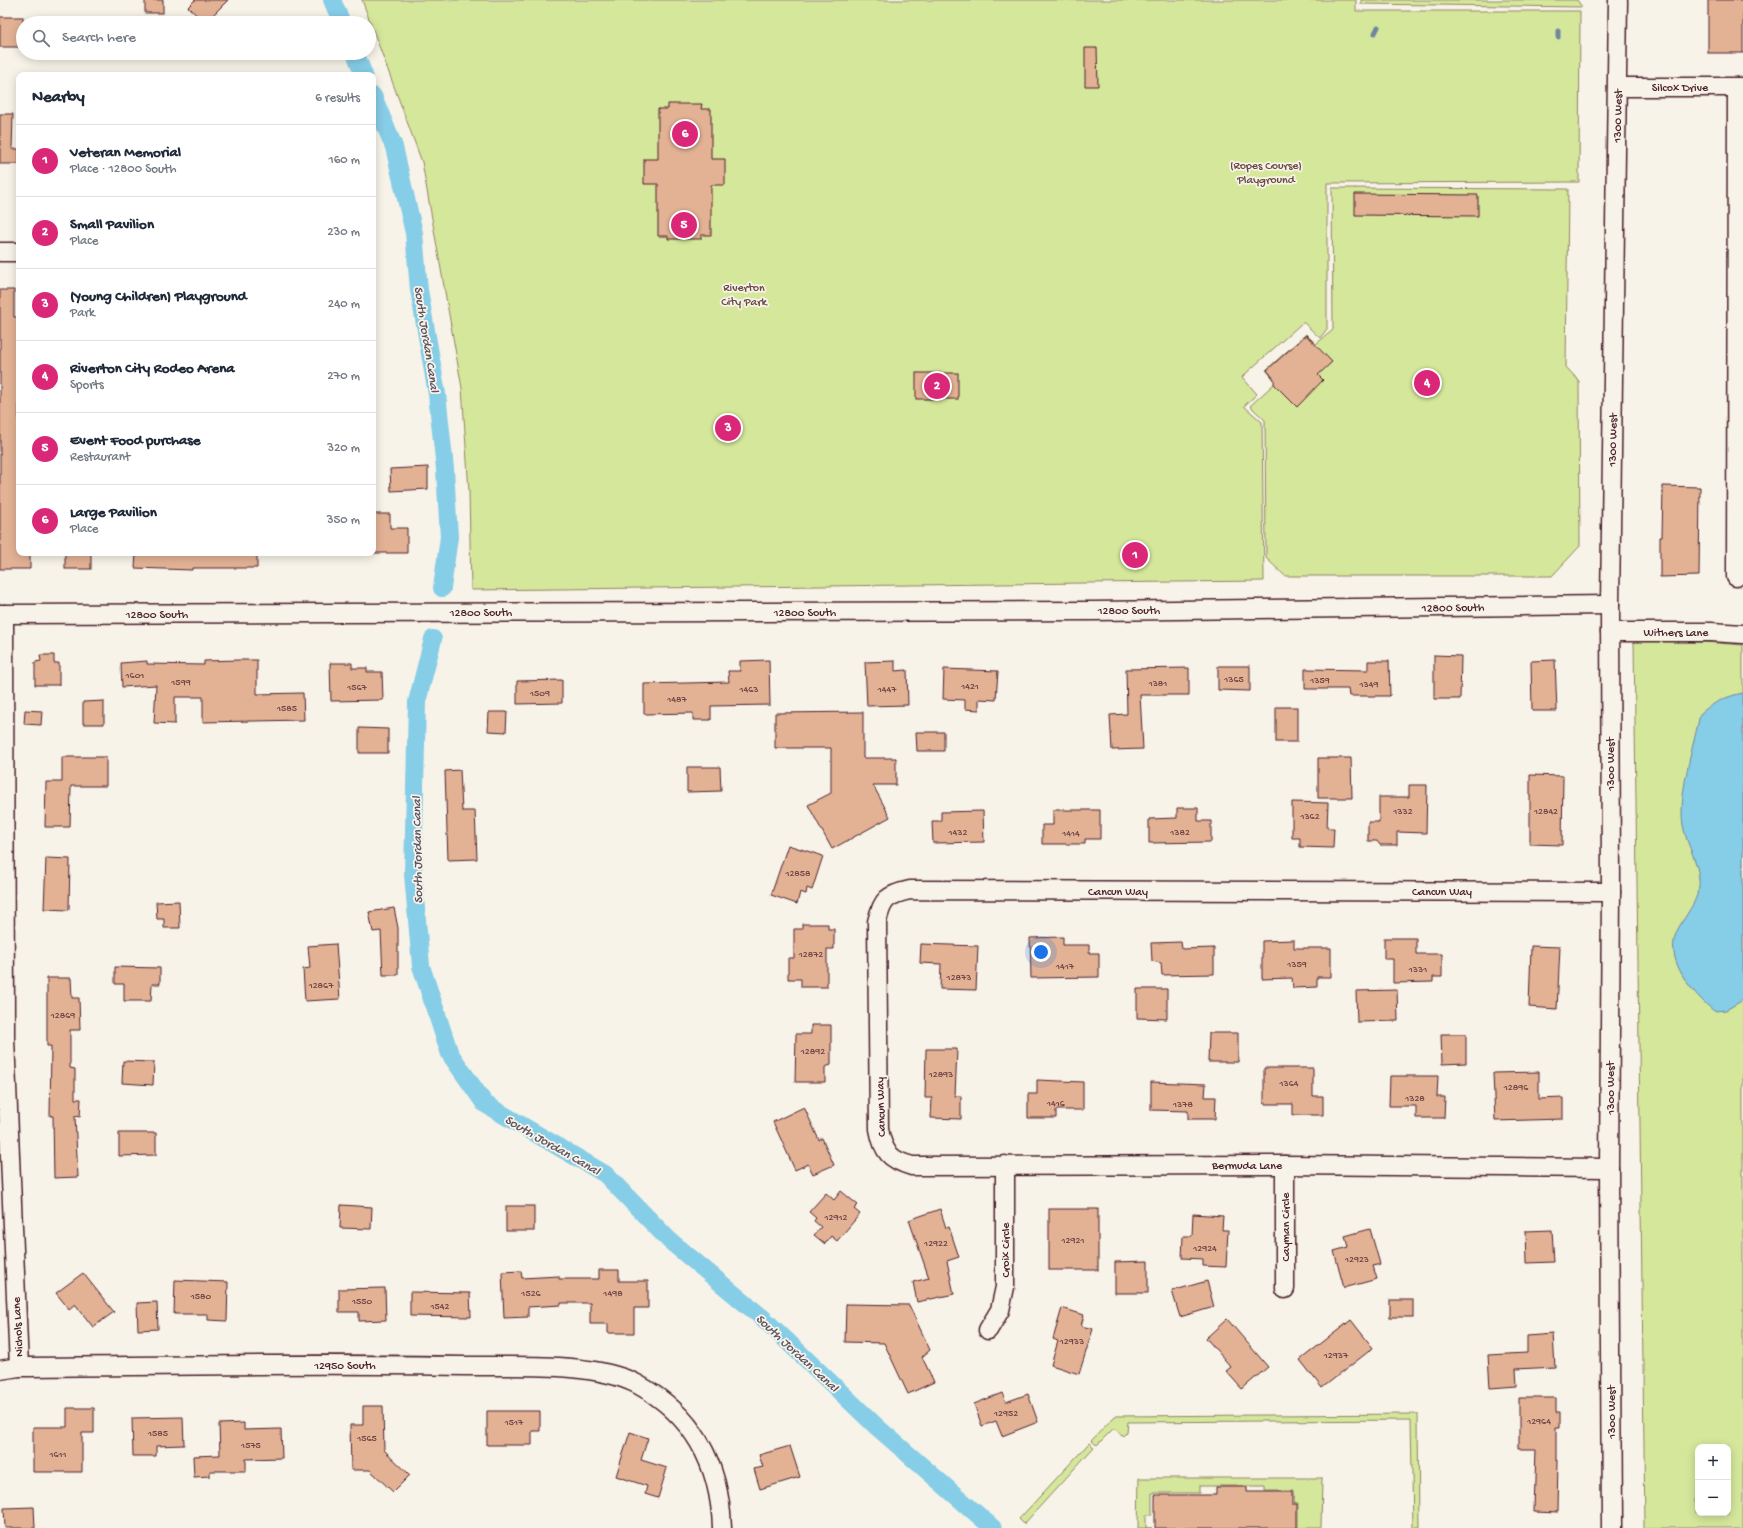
<!DOCTYPE html>
<meta charset="utf-8">
<style>
:root{--surface:#fff;--page:#f6f6f7;--text:#1f2937;--muted:#747a83;--line:#e0e1e3;--accent:#db2777}
body{margin:0;font-family:"Gochi Hand",sans-serif;background:var(--page);color:var(--text)}
.controls{position:absolute;right:12px;bottom:12px;display:grid;overflow:hidden;border-radius:8px;box-shadow:0 2px 10px #0003}
.controls button{width:36px;height:36px;display:grid;place-items:center;padding:0;border:0;border-bottom:1px solid var(--line);background:var(--surface);color:var(--text);font:20px sans-serif}
.you{position:absolute;left:1041px;top:952px;width:14px;height:14px;margin:-10px;border:3px solid #fff;border-radius:50%;background:#1a73e8;box-shadow:0 0 0 6px #1a73e833}
.badge{display:grid;place-items:center;width:26px;height:26px;border-radius:50%;background:var(--accent);color:#fff;font-size:13px;font-weight:700}
.pin{position:absolute;translate:-50% -50%;border:2px solid #fff;box-shadow:0 1px 4px #0006}
.list{margin:0;padding:0;list-style:none}
h2{display:flex;justify-content:space-between;align-items:center;height:52px;margin:0;padding:0 16px;font-size:17px}
h2 small{font-size:13px;font-weight:400;color:var(--muted)}
.list li{display:grid;grid-template-columns:26px 1fr auto;gap:12px;align-items:center;box-sizing:border-box;height:72px;padding:0 16px;border-top:1px solid var(--line)}
.list b{display:block;font-size:15px;white-space:nowrap}
.list p{margin:0;font-size:13px;white-space:nowrap;color:var(--muted)}
.list em{font-size:13px;font-style:normal;color:var(--muted)}
.icon{flex:none;width:22px;height:22px;fill:none;stroke:currentColor;stroke-width:2;stroke-linecap:round;stroke-linejoin:round}
.map{position:relative;flex:none;width:1743px;height:1528px;overflow:hidden}
.search{position:absolute;background:var(--surface);box-shadow:0 2px 10px #0003;left:16px;top:16px;width:360px;height:44px;display:flex;align-items:center;gap:10px;box-sizing:border-box;padding:0 14px;border-radius:22px;color:var(--muted);font-size:15px}
.panel{position:absolute;background:var(--surface);box-shadow:0 2px 10px #0003;left:16px;top:72px;width:360px;height:484px;border-radius:8px}
.map>svg:first-child{display:block}
.green{fill:#d5e79b;stroke:#908363;fill-rule:evenodd}
.water{fill:#86cde7;stroke:#6e879c}
.lines{fill:none;stroke-linecap:round;stroke-linejoin:round}
.stream{stroke:#6e879c;stroke-width:5}
.canal{stroke:#86cde7;stroke-width:18}
.building{fill:#e3b295;stroke:#4a1f2b}
.minor-casing{stroke:#4a1f2b;stroke-width:21}
.minor{stroke:#f7f3e8;stroke-width:18}
.labels{text-anchor:middle;stroke-width:3.5;stroke-linejoin:round;paint-order:stroke}
.number-label{font-size:10px;fill:#704446}
.street-label{font-size:12px;fill:#4a1f2b;stroke:#f7f3e8}
.park-label{font-size:12px;fill:#664741;stroke:#f7f3e8}
.water-label{font-size:13px;font-style:italic;fill:#5c5363;stroke:#f7f3e8}
</style>
<div class="map">
<svg width="1743" height="1528" viewBox="0 0 1743 1528">
<rect width="100%" height="100%" fill="#f7f3e8"/>
<filter id="ink" filterUnits="userSpaceOnUse"><feTurbulence type="fractalNoise" baseFrequency=".025" numOctaves="2"/><feDisplacementMap in="SourceGraphic" scale="8" xChannelSelector="R" yChannelSelector="G"/><feConvolveMatrix kernelMatrix="1 2 1 2 8 2 1 2 1" color-interpolation-filters="sRGB"/></filter>
<g filter="url(#ink)">
<!-- green -->
<g class="green">
<polygon points="362,0 1356,0 1356,11 1580,11 1579,182 1327,183 1327,329 1320,338 1303,322 1242,377 1257,394 1244,406 1262,422 1264,581 471,590 469,491 462,388 422,162"/>
<polygon points="1361,0 1577,0 1582,7 1361,4"/>
<polygon points="1332,188 1568,189 1566,367 1579,381 1580,546 1552,576 1285,576 1266,558 1265,420 1250,406 1276,382 1266,370 1306,334 1316,344 1333,330"/>
<path d="M1634,641l70,1 39,3v883h-98zM1698,1447h30v66h-30z"/>
<polygon points="1418,1414 1419,1528 1413,1528 1411,1420 1128,1422 1127,1432 1123,1436 1114,1428 1097,1445 1091,1441 1115,1416"/>
<polygon points="1089,1443 1094,1447 1024,1524 1019,1519"/>
<polygon points="1139,1478 1322,1478 1321,1528 1298,1528 1298,1503 1294,1503 1293,1491 1265,1491 1265,1486 1199,1486 1199,1493 1152,1493 1152,1515 1146,1515 1146,1528 1152,1528 1138,1528"/>
</g>
<!-- water -->
<path class="water" d="M1743,693v307l-17,10 -12,1c-22,-18 -52,-53 -36,-82 8,-15 23,-31 21,-50 -1,-17 -11,-32 -15,-49 -8,-30 10,-85 16,-116 12,-11 27,-18 43,-21z"/>
<g class="lines">
<!-- stream -->
<g class="stream">
<polyline points="1558,31 1558,37"/>
<polyline points="1375,33 1378,27"/>
</g>
<!-- canal -->
<g class="canal">
<polyline points="332,0 342,23"/>
<polyline points="355,53 364,75"/>
<polyline points="373,96 394,147 414,233 419,290 437,394 445,469 449,537 442,588"/>
<polyline points="433,639 417,702 413,874 421,966 450,1054 485,1104 605,1174 669,1240 764,1319 877,1427 993,1528"/>
</g>
</g>
<!-- building -->
<g class="building">
<rect x="145" y="0" width="18" height="13"/>
<polygon points="195,0 228,0 205,23 188,7"/>
<rect x="1708" y="0" width="35" height="53"/>
<rect x="0" y="17" width="23" height="30"/>
<polygon points="1085,48 1097,48 1098,86 1085,86"/>
<polygon points="668,104 702,104 701,109 711,109 711,159 725,159 725,185 711,185 711,235 701,235 701,239 668,239 668,236 658,236 658,184 644,184 644,159 658,159 658,109 668,109"/>
<polygon points="0,114 13,114 12,149 19,149 19,164 0,164"/>
<polygon points="1355,194 1478,195 1478,216 1355,215"/>
<polygon points="0,290 14,290 14,317 19,317 19,553 30,553 30,569 0,569"/>
<polygon points="1306,335 1332,362 1318,375 1323,380 1297,407 1274,384 1274,379 1267,370"/>
<rect x="916" y="373" width="42" height="26"/>
<polygon points="428,467 428,489 391,491 390,469"/>
<polygon points="1663,486 1700,487 1699,576 1660,577 1660,537 1662,537"/>
<polygon points="373,514 390,514 390,528 407,528 407,553 373,553"/>
<rect x="65" y="553" width="26" height="16"/>
<polygon points="136,553 257,553 257,568 192,568 192,570 135,568"/>
<polygon points="40,655 54,655 54,663 59,663 59,685 35,685 35,662 41,661"/>
<polygon points="1434,655 1461,656 1460,699 1434,699"/>
<polygon points="239,660 257,660 257,694 303,693 304,720 203,722 203,697 175,697 175,724 154,723 156,685 122,687 121,663 147,661 147,664 204,665 204,661"/>
<polygon points="769,660 770,705 711,706 711,720 693,720 693,713 644,714 644,684 729,682 728,671 740,671 740,661"/>
<polygon points="1555,660 1557,711 1532,711 1531,661"/>
<polygon points="895,661 895,671 907,670 908,705 867,706 865,662"/>
<polygon points="1368,661 1389,661 1390,696 1349,696 1348,689 1305,689 1305,669 1368,670"/>
<polygon points="330,663 352,663 352,668 367,668 367,672 382,672 383,700 331,701"/>
<polygon points="1218,666 1250,666 1250,691 1218,690"/>
<polygon points="1189,668 1189,695 1140,695 1143,749 1112,750 1110,715 1127,714 1126,669"/>
<polygon points="944,669 998,671 996,700 979,699 979,710 965,709 965,700 943,699"/>
<polygon points="562,680 562,703 517,704 517,681"/>
<polygon points="104,701 104,724 83,724 83,702"/>
<rect x="1276" y="707" width="21" height="35"/>
<polygon points="25,710 42,711 41,725 24,724"/>
<polygon points="489,712 507,712 506,732 488,731"/>
<polygon points="863,712 863,758 896,758 896,785 873,785 890,817 832,849 808,805 831,793 831,748 775,748 775,713"/>
<polygon points="359,728 388,729 388,753 359,753"/>
<polygon points="916,732 944,732 944,751 917,751"/>
<polygon points="62,757 106,757 106,786 71,786 70,827 45,827 46,782 62,782"/>
<polygon points="1318,758 1351,758 1352,798 1318,798"/>
<polygon points="687,767 720,767 721,791 687,792"/>
<polygon points="460,770 462,811 475,811 477,859 448,860 445,771"/>
<polygon points="1530,775 1563,776 1562,845 1530,844"/>
<polygon points="1409,785 1427,785 1426,833 1397,832 1397,845 1380,845 1377,841 1368,841 1368,822 1379,822 1379,797 1409,797"/>
<polygon points="1292,802 1328,803 1327,828 1334,828 1333,848 1300,847 1300,838 1292,838"/>
<polygon points="1177,808 1198,808 1198,821 1211,821 1211,842 1149,843 1149,819 1177,818"/>
<polygon points="1053,810 1100,810 1100,839 1085,839 1085,844 1042,844 1042,825 1053,825"/>
<polygon points="983,811 984,842 933,843 932,821 941,821 941,812"/>
<polygon points="788,845 823,856 812,890 807,888 806,894 800,892 797,904 771,895"/>
<polygon points="46,858 70,859 69,910 44,909"/>
<polygon points="179,901 180,928 164,928 164,919 157,919 156,902"/>
<polygon points="394,908 398,928 398,975 383,975 381,931 373,932 369,912"/>
<polygon points="802,924 828,924 828,929 834,929 834,949 827,949 827,987 801,987 801,979 788,979 788,958 794,958 794,929 802,929"/>
<polygon points="1063,937 1063,945 1089,945 1089,953 1099,953 1099,977 1031,978 1030,938"/>
<polygon points="1384,938 1416,938 1416,954 1442,954 1442,977 1433,977 1433,982 1393,983 1393,959 1384,959"/>
<polygon points="1294,940 1294,948 1331,948 1331,977 1317,977 1317,987 1293,988 1292,978 1262,979 1262,941"/>
<polygon points="1181,942 1182,949 1214,948 1214,974 1162,975 1161,963 1152,961 1151,943"/>
<polygon points="336,944 340,999 305,1001 303,969 310,968 308,946"/>
<polygon points="921,944 978,946 976,990 940,989 941,964 920,963"/>
<polygon points="1531,946 1560,947 1557,1009 1529,1007"/>
<polygon points="115,967 160,968 160,984 152,984 151,1001 124,1001 124,984 115,984"/>
<polygon points="47,978 71,978 72,998 79,998 80,1030 70,1030 70,1068 75,1069 75,1099 81,1099 80,1117 75,1116 78,1177 54,1178 53,1116 50,1116 51,1046 47,1046"/>
<polygon points="1137,989 1167,989 1167,1019 1137,1018"/>
<polygon points="1397,990 1398,1021 1357,1022 1356,991"/>
<polygon points="811,1025 831,1025 831,1065 825,1067 825,1082 795,1082 796,1034 811,1034"/>
<polygon points="1209,1033 1238,1033 1238,1062 1208,1062"/>
<polygon points="1441,1034 1466,1034 1466,1063 1442,1064"/>
<polygon points="926,1049 957,1049 955,1096 961,1096 961,1119 931,1118 932,1098 925,1098"/>
<polygon points="123,1061 154,1062 153,1085 122,1083"/>
<polygon points="1264,1068 1313,1068 1313,1096 1323,1096 1323,1115 1293,1115 1293,1104 1264,1104"/>
<polygon points="1539,1072 1539,1099 1563,1098 1563,1119 1495,1121 1493,1073"/>
<polygon points="1390,1076 1438,1076 1437,1097 1445,1097 1444,1118 1416,1118 1416,1106 1389,1106"/>
<polygon points="1037,1080 1083,1082 1083,1110 1056,1110 1056,1118 1028,1118 1028,1094 1037,1094"/>
<polygon points="1151,1082 1206,1084 1205,1097 1216,1097 1215,1119 1188,1119 1188,1111 1151,1110"/>
<polygon points="804,1107 819,1140 822,1138 834,1165 813,1174 808,1164 795,1170 773,1122"/>
<polygon points="119,1133 156,1133 156,1155 119,1156"/>
<polygon points="841,1191 858,1205 854,1209 860,1214 837,1241 831,1236 825,1244 814,1235 821,1227 814,1221 816,1218 809,1212 826,1193 834,1200"/>
<polygon points="341,1205 372,1207 371,1229 340,1228"/>
<rect x="506" y="1206" width="28" height="25"/>
<polygon points="940,1209 946,1228 949,1227 959,1257 947,1261 954,1294 917,1302 913,1282 929,1278 909,1220"/>
<rect x="1049" y="1209" width="49" height="61"/>
<polygon points="1193,1214 1223,1216 1222,1230 1228,1230 1226,1267 1203,1266 1203,1259 1182,1258 1183,1236 1192,1236"/>
<polygon points="1370,1229 1380,1264 1373,1266 1377,1279 1344,1288 1334,1251 1348,1247 1345,1236"/>
<polygon points="1552,1230 1554,1262 1527,1263 1526,1231"/>
<polygon points="1148,1261 1148,1293 1115,1293 1115,1262"/>
<polygon points="599,1270 619,1270 619,1281 648,1281 648,1308 634,1308 634,1333 608,1333 608,1324 590,1324 590,1303 561,1303 561,1305 528,1307 528,1317 504,1318 502,1272 521,1271 522,1278 559,1276 559,1279 599,1279"/>
<polygon points="83,1273 114,1312 93,1327 75,1304 69,1309 56,1293"/>
<polygon points="175,1280 228,1282 227,1321 208,1320 208,1314 174,1314"/>
<polygon points="1207,1281 1214,1307 1180,1317 1172,1291"/>
<polygon points="385,1288 386,1320 359,1321 359,1312 339,1312 339,1289"/>
<polygon points="410,1292 470,1293 471,1317 410,1316"/>
<rect x="1390" y="1300" width="23" height="17"/>
<polygon points="157,1302 158,1329 138,1330 137,1303"/>
<polygon points="846,1304 909,1305 930,1350 922,1357 934,1382 908,1394 884,1343 845,1342"/>
<polygon points="1062,1308 1084,1315 1081,1326 1093,1329 1079,1374 1051,1365 1058,1341 1053,1339"/>
<polygon points="1227,1319 1268,1367 1242,1389 1226,1371 1231,1367 1206,1338"/>
<polygon points="1351,1320 1373,1348 1322,1388 1300,1360"/>
<polygon points="1553,1334 1555,1367 1516,1369 1517,1386 1490,1388 1488,1355 1527,1353 1527,1336"/>
<polygon points="1002,1393 1006,1402 1028,1394 1038,1422 1002,1436 996,1421 982,1426 974,1404"/>
<polygon points="1519,1398 1556,1398 1556,1413 1560,1413 1560,1427 1556,1427 1556,1460 1558,1460 1557,1512 1534,1511 1536,1449 1519,1449"/>
<polygon points="363,1406 383,1406 384,1450 410,1475 393,1492 370,1470 351,1470 350,1425 363,1425"/>
<polygon points="67,1408 94,1408 94,1433 82,1433 82,1472 33,1472 33,1427 67,1427"/>
<polygon points="487,1411 540,1411 540,1431 532,1431 532,1445 487,1445"/>
<polygon points="183,1417 184,1445 156,1446 156,1456 133,1456 132,1418"/>
<polygon points="244,1423 244,1430 281,1429 282,1458 246,1459 246,1471 210,1471 210,1476 194,1477 193,1456 220,1455 219,1424"/>
<polygon points="630,1432 648,1438 641,1460 667,1468 658,1498 645,1494 647,1486 616,1476"/>
<polygon points="790,1446 800,1477 760,1489 754,1469 763,1467 759,1455"/>
<polygon points="1216,1487 1247,1487 1247,1492 1292,1492 1292,1504 1297,1504 1297,1528 1155,1528 1155,1495 1216,1495"/>
<polygon points="34,1507 35,1528 5,1528 4,1508"/>
</g>
<g class="lines">
<defs>
<g id="minor">
<polyline points="1617,87 1743,87"/>
<polyline points="0,252 19,252"/>
<polyline points="1736,577 1737,87"/>
<polyline points="0,614 1094,611 1610,605"/>
<polyline points="4,614 5,1039 19,1367"/>
<polyline points="1610,632 1711,632 1743,634"/>
<path d="M1609,1168l-324,-3 -373,1c-22,-6 -29,-14 -33,-37l-2,-207c5,-23 10,-27 33,-32l701,2"/>
<polyline points="1285,1289 1285,1165"/>
<polyline points="988,1330 1000,1310 1005,1287 1005,1165"/>
<path d="M0,1370l19,-3c148,-1 296,-4 445,-1 50,1 129,-5 173,18 57,31 83,81 85,144"/>
<polyline points="1611,1528 1609,1168 1611,892 1610,605 1618,0"/>
</g>
</defs>
<!-- minor casing -->
<use href="#minor" class="minor-casing"/>
<!-- minor -->
<use href="#minor" class="minor"/>
</g>
</g>
<g class="labels">
<!-- number labels -->
<g class="number-label">
<text x="135" y="678">1601</text>
<text x="1234" y="682">1365</text>
<text x="1320" y="683">1359</text>
<text x="181" y="685">1599</text>
<text x="1158" y="686">1381</text>
<text x="1369" y="687">1349</text>
<text x="970" y="689">1421</text>
<text x="357" y="690">1567</text>
<text x="749" y="692">1463</text>
<text x="887" y="692">1447</text>
<text x="540" y="696">1509</text>
<text x="677" y="702">1487</text>
<text x="287" y="711">1585</text>
<text x="1403" y="814">1332</text>
<text x="1546" y="814">12842</text>
<text x="1310" y="819">1362</text>
<text x="958" y="835">1432</text>
<text x="1180" y="835">1382</text>
<text x="1071" y="836">1414</text>
<text x="798" y="876">12858</text>
<text x="811" y="957">12872</text>
<text x="1297" y="967">1359</text>
<text x="1065" y="969">1417</text>
<text x="1418" y="972">1331</text>
<text x="959" y="980">12873</text>
<text x="321" y="988">12867</text>
<text x="63" y="1018">12869</text>
<text x="813" y="1054">12892</text>
<text x="941" y="1077">12893</text>
<text x="1289" y="1086">1364</text>
<text x="1516" y="1090">12896</text>
<text x="1415" y="1101">1328</text>
<text x="1056" y="1106">1416</text>
<text x="1183" y="1107">1378</text>
<text x="836" y="1220">12912</text>
<text x="1073" y="1243">12921</text>
<text x="936" y="1246">12922</text>
<text x="1205" y="1251">12924</text>
<text x="1357" y="1262">12923</text>
<text x="531" y="1296">1526</text>
<text x="613" y="1296">1498</text>
<text x="201" y="1299">1580</text>
<text x="362" y="1304">1550</text>
<text x="440" y="1309">1542</text>
<text x="1072" y="1344">12933</text>
<text x="1336" y="1358">12937</text>
<text x="1006" y="1416">12952</text>
<text x="1539" y="1424">12964</text>
<text x="514" y="1425">1517</text>
<text x="158" y="1436">1585</text>
<text x="367" y="1441">1565</text>
<text x="251" y="1448">1575</text>
<text x="58" y="1457">1611</text>
</g>
<!-- street labels -->
<g class="street-label">
<text x="1680" y="91">Silcox Drive</text>
<text transform="translate(1617 116) rotate(-89)" y="4">1300 West</text>
<text transform="translate(1612 440) rotate(-89)" y="4">1300 West</text>
<text transform="translate(1453 607) rotate(-1)" y="4">12800 South</text>
<text x="1129" y="614">12800 South</text>
<text x="481" y="616">12800 South</text>
<text x="805" y="616">12800 South</text>
<text x="157" y="618">12800 South</text>
<text x="1676" y="636">Withers Lane</text>
<text transform="translate(1610 764) rotate(-90)" y="4">1300 West</text>
<text x="1118" y="895">Cancun Way</text>
<text x="1442" y="895">Cancun Way</text>
<text transform="translate(1610 1088) rotate(-90)" y="4">1300 West</text>
<text transform="translate(880 1107) rotate(-92)" y="4">Cancun Way</text>
<text x="1247" y="1169">Bermuda Lane</text>
<text transform="translate(1285 1227) rotate(-90)" y="4">Cayman Circle</text>
<text transform="translate(1005 1250) rotate(-90)" y="4">Croix Circle</text>
<text transform="translate(17 1327) rotate(-93)" y="4">Nichols Lane</text>
<text x="345" y="1369">12950 South</text>
<text transform="translate(1611 1412) rotate(-90)" y="4">1300 West</text>
</g>
<!-- park labels -->
<g class="park-label">
<text x="1266" y="169">(Ropes Course)<tspan x="1266" dy="14">Playground</tspan></text>
<text x="744" y="291">Riverton<tspan x="744" dy="14">City Park</tspan></text>
</g>
<!-- water labels -->
<g class="water-label">
<text transform="translate(428 339) rotate(81)" y="5">South Jordan Canal</text>
<text transform="translate(416 850) rotate(-91)" y="5">South Jordan Canal</text>
<text transform="translate(553 1144) rotate(30)" y="5">South Jordan Canal</text>
<text transform="translate(798 1352) rotate(43)" y="5">South Jordan Canal</text>
</g>
</g>
</svg>
<div class="controls">
<button>+</button>
<button>−</button>
</div>
<div class="you"></div>
<div class="pin badge" style="left:1135px;top:555px">1</div>
<div class="pin badge" style="left:937px;top:386px">2</div>
<div class="pin badge" style="left:728px;top:428px">3</div>
<div class="pin badge" style="left:1427px;top:383px">4</div>
<div class="pin badge" style="left:684px;top:225px">5</div>
<div class="pin badge" style="left:685px;top:134px">6</div>
<div class="search"><svg class="icon" aria-label="search" viewBox="0 0 24 24"><circle cx="10" cy="10" r="6"/><path d="M15 15l6 6"/></svg>Search here</div>
<section class="panel">
<h2>Nearby<small>6 results</small></h2>
<ul class="list">
<li><span class="badge">1</span><div><b>Veteran Memorial</b><p>Place · 12800 South</p></div><em>160 m</em></li>
<li><span class="badge">2</span><div><b>Small Pavilion</b><p>Place</p></div><em>230 m</em></li>
<li><span class="badge">3</span><div><b>(Young Children) Playground</b><p>Park</p></div><em>240 m</em></li>
<li><span class="badge">4</span><div><b>Riverton City Rodeo Arena</b><p>Sports</p></div><em>270 m</em></li>
<li><span class="badge">5</span><div><b>Event Food purchase</b><p>Restaurant</p></div><em>320 m</em></li>
<li><span class="badge">6</span><div><b>Large Pavilion</b><p>Place</p></div><em>350 m</em></li>
</ul>
</section>
</div>
